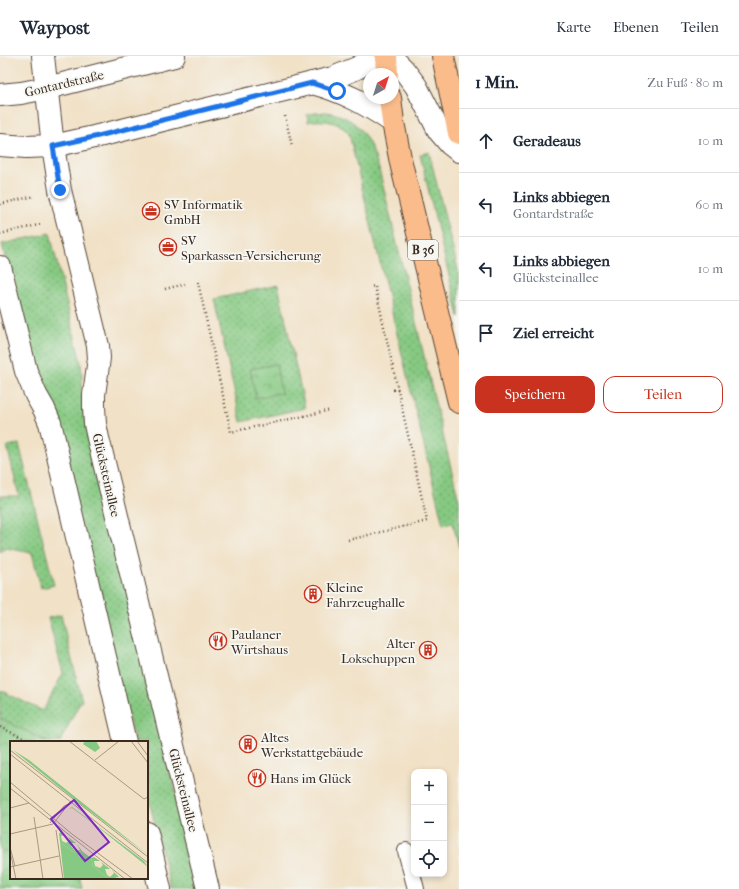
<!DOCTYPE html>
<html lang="de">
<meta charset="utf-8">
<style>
:root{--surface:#fff;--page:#f2f2f3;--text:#1f2937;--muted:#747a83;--line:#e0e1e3;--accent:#c8321e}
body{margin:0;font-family:"IM FELL French Canon",serif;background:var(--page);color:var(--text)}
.controls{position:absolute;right:12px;bottom:12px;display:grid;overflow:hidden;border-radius:8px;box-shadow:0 2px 6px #0003}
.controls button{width:36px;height:36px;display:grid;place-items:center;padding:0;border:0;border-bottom:1px solid var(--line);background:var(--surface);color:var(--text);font:20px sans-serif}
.compass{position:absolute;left:363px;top:12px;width:36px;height:36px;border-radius:50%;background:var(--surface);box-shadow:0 2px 6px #0003;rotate:39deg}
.stop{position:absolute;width:12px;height:12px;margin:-9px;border:3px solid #1a73e8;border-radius:50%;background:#fff}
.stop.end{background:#1a73e8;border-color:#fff;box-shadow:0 1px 4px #0008}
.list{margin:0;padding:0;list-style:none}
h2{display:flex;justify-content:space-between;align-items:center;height:52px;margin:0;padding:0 16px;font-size:17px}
h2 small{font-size:13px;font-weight:400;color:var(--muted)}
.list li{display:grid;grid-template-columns:26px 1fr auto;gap:12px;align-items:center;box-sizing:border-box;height:64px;padding:0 16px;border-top:1px solid var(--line)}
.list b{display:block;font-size:15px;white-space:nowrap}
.list p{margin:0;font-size:13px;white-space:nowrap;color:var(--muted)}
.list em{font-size:13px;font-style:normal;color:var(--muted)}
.actions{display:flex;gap:8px;padding:12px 16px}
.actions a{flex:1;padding:9px 0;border:1px solid var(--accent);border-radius:12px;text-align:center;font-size:14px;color:var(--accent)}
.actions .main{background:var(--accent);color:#fff}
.icon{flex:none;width:22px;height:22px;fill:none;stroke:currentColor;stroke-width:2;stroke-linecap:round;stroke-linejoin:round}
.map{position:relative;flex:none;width:459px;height:833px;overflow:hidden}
header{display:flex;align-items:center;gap:24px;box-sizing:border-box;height:56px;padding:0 20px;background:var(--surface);border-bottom:1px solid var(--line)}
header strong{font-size:19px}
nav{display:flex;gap:22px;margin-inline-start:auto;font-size:14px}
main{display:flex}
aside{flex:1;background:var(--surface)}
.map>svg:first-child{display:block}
.grass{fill:url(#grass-dots);stroke:#607a50}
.park{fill:url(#park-crowns);stroke:#607a50}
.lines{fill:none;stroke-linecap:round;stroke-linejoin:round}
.service-casing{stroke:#564537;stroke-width:18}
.minor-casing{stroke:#564537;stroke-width:24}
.primary-casing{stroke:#564537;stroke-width:24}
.path{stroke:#564537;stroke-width:2.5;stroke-dasharray:1 3;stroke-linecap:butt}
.service{stroke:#fff;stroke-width:16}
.minor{stroke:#fff;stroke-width:22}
.primary{stroke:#fabc8b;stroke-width:22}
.route{stroke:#1a73e8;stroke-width:5}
.labels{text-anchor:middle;stroke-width:3.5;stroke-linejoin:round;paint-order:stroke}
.shield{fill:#f6f6f2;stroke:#73675e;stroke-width:1}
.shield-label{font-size:12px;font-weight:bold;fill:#3b2a1e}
.street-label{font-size:13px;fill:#3b2a1e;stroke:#f6f6f2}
.poi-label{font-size:13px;fill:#3b2a1e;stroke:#f6f6f2;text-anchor:start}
.inset-road{fill:none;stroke:#a89883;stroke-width:1}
.view{fill:#7b2cbf;fill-opacity:0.15;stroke:#7b2cbf;stroke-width:2}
.inset-edge{fill:none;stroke:#3b2a1e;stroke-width:2}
</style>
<header>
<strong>Waypost</strong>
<nav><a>Karte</a><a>Ebenen</a><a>Teilen</a></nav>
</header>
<main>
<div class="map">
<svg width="459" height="833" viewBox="0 0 459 833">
<defs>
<pattern id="grass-dots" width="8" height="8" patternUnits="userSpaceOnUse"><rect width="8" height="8" fill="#86c982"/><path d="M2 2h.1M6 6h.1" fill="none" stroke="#6fa36a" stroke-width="1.8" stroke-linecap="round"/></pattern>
<pattern id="park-crowns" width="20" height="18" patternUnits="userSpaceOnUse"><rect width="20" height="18" fill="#86c982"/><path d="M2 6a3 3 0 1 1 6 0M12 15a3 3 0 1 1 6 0" fill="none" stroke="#6fa36a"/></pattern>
</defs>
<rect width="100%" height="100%" fill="#f6f6f2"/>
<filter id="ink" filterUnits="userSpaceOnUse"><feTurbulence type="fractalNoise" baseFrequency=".025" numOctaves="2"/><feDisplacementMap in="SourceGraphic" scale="8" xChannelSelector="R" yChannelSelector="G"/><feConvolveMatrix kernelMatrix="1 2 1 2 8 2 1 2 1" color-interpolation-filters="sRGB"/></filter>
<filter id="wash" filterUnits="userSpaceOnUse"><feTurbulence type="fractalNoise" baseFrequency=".012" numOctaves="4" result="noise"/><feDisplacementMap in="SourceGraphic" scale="16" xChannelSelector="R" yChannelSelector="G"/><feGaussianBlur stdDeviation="0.9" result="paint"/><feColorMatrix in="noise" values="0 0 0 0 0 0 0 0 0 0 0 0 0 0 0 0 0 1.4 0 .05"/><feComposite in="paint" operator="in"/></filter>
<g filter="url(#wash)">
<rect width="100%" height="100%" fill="#f1e1c6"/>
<!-- grass -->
<g class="grass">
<path d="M326,56c33,4 44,28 53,57l80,332v47l-6,-25 -10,2 -94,-391c-9,-13 -27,-15 -41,-12l-1,-7 8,-2z"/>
<polygon points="429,96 459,218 459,261 420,99"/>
<polygon points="50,177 81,307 82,320 82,336 83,352 199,833 171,833 147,737 147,686 135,686 32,311 2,188"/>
<polygon points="278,229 305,352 241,366 214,243"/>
<polygon points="19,388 54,529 41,532 32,497 6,492 0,496 0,440 19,440 7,390"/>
<polygon points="61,559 82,645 80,646 60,686 47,686 0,662 0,634 43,655 63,617 48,562"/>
</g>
<!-- park -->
<g class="park">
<polygon points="276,308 281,337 256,342 250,313"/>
<polygon points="0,662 47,686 11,686 11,822 80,822 82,833 0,833"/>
</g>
</g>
<g filter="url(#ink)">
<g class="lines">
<defs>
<polyline id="service" points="406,795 416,833"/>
<g id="minor">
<polyline points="43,0 53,90 60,134 98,290 99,302 94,339 94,351 95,368 98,382 208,833"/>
<polyline points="390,0 403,13 416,30 439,75 450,88 459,95"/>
<path d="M312,27c33,9 54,21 81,39"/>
<polyline points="0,39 21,37 47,32 174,0"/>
<polyline points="0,89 26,91 53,90 94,81 333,22 357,12 378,0"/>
<polyline points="0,211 26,315 36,339 44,353 50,367 53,379 125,686"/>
<polyline points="147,777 160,833"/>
</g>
<g id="primary">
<polyline points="386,0 387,18"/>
<polyline points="443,0 459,77"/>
<polyline points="390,42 393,66 401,107 459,346"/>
</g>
</defs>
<!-- service casing -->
<use href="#service" class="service-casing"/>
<!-- minor casing -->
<use href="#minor" class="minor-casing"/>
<!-- primary casing -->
<use href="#primary" class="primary-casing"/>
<!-- path -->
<g class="path">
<polyline points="285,60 292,90"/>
<polyline points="0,148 35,140"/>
<polyline points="0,178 42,168"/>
<polyline points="198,226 231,376 331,354"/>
<polyline points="165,233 185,228"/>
<polyline points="393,334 398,333"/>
<polyline points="348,484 427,465 375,230 370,231"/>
<polyline points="0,671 31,686"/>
</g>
<!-- service -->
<use href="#service" class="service"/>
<!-- minor -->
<use href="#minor" class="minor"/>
<!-- primary -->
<use href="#primary" class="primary"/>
</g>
</g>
<g class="lines" filter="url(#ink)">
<!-- route -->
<polyline class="route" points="60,134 53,90 94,81 312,27 337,35"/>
</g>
<!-- icons -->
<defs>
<symbol id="office-ring" viewBox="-11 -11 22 22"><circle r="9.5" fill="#f6f6f2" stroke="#c8321e" stroke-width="1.5"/><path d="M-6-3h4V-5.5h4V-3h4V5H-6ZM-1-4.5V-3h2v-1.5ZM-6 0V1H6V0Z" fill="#c8321e"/></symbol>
<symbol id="building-ring" viewBox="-11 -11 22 22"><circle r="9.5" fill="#f6f6f2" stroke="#c8321e" stroke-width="1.5"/><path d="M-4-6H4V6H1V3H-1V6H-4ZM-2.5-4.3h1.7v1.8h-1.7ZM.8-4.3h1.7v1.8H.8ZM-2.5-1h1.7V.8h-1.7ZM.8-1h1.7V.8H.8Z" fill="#c8321e"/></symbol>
<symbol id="restaurant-ring" viewBox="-11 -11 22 22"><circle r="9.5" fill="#f6f6f2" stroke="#c8321e" stroke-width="1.5"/><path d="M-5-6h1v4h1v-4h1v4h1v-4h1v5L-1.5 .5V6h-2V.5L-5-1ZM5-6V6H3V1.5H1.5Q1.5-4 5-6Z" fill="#c8321e"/></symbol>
</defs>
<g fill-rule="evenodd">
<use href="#office-ring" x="141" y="145" width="20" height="20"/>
<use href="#office-ring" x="158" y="181" width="20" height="20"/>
<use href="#building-ring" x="303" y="528" width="20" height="20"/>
<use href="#restaurant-ring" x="208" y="575" width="20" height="20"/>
<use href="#building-ring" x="418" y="584" width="20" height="20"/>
<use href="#building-ring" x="238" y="678" width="20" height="20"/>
<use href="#restaurant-ring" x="247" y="712" width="20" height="20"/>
</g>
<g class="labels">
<!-- shield labels -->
<rect class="shield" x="408" y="184" width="30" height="20" rx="3"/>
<g class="shield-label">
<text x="423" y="198">B 36</text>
</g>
<!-- street labels -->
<g class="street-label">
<text transform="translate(64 27) rotate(-13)" y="5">Gontardstraße</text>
<text transform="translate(107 419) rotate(77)" y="5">Glücksteinallee</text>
<text transform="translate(184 734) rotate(76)" y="5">Glücksteinallee</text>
</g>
<!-- poi labels -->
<g class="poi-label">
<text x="164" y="153">SV Informatik<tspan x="164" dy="15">GmbH</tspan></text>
<text x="181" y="189">SV<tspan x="181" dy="15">Sparkassen-Versicherung</tspan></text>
<text x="326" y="536">Kleine<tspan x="326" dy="15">Fahrzeughalle</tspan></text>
<text x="231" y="583">Paulaner<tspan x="231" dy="15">Wirtshaus</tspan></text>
<text x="415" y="592" text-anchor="end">Alter<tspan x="415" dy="15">Lokschuppen</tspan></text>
<text x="261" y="686">Altes<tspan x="261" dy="15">Werkstattgebäude</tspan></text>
<text x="270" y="727">Hans im Glück</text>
</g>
</g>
<!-- overview -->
<g transform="translate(10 685)">
<rect width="138" height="138" fill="#f1e1c6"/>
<path d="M75,0h11l4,7 -5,4 -12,-8zM3,9l16,10 119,95 -69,-52zM62,66l72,54 4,6 -54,-43 -22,-16 -3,1zM52,91l2,3 -3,1 1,5 4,2 4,-3 -2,-3 8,6h-4l-1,3 4,5 5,-1 -3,-6 5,7 -7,2 -15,-11 -1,-9zM84,116l6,4h-6l1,5 5,2 3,-3 -2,-3 9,7h-5l2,6 3,2 4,-4 -2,-3 7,7 -10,2 -16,-13 -2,-8z" fill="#86c982"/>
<path d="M50,101l15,11 7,-2 9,7 2,8 16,13h-45z" fill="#86c982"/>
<path class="inset-road" d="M59,0l75,58 4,-2M121,0l17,22M127,0l11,15M0,9l138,107M0,13l138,109M85,19l24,-19M0,41l62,52 61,45M0,47l115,91M0,67l19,-5M24,76l9,62M40,82l14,-17 7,-3M46,89l7,49M0,93l43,-10 18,-23M0,106l5,19M0,110l6,28M0,126l49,-11"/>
<path class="view" d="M64,59l35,42 -24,19 -34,-42z"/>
<rect width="138" height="138" class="inset-edge"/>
</g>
</svg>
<div class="controls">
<button>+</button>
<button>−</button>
<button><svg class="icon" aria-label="locate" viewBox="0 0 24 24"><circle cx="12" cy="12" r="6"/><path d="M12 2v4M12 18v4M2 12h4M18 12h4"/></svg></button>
</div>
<svg class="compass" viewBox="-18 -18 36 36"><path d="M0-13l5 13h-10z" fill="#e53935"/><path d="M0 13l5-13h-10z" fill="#747a83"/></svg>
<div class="stop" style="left:337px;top:35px"></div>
<div class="stop end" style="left:60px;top:134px"></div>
</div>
<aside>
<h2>1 Min.<small>Zu Fuß · 80 m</small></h2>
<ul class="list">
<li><svg class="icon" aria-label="ahead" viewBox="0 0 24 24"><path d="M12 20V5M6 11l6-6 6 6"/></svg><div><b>Geradeaus</b></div><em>10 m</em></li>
<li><svg class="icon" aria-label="left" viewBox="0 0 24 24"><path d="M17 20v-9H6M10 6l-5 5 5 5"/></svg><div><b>Links abbiegen</b><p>Gontardstraße</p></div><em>60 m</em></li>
<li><svg class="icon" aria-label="left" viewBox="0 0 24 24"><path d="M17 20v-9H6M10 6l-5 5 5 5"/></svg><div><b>Links abbiegen</b><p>Glücksteinallee</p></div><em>10 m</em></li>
<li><svg class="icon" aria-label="arrive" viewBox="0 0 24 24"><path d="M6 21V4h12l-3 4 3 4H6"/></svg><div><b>Ziel erreicht</b></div></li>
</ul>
<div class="actions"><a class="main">Speichern</a><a>Teilen</a></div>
</aside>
</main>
